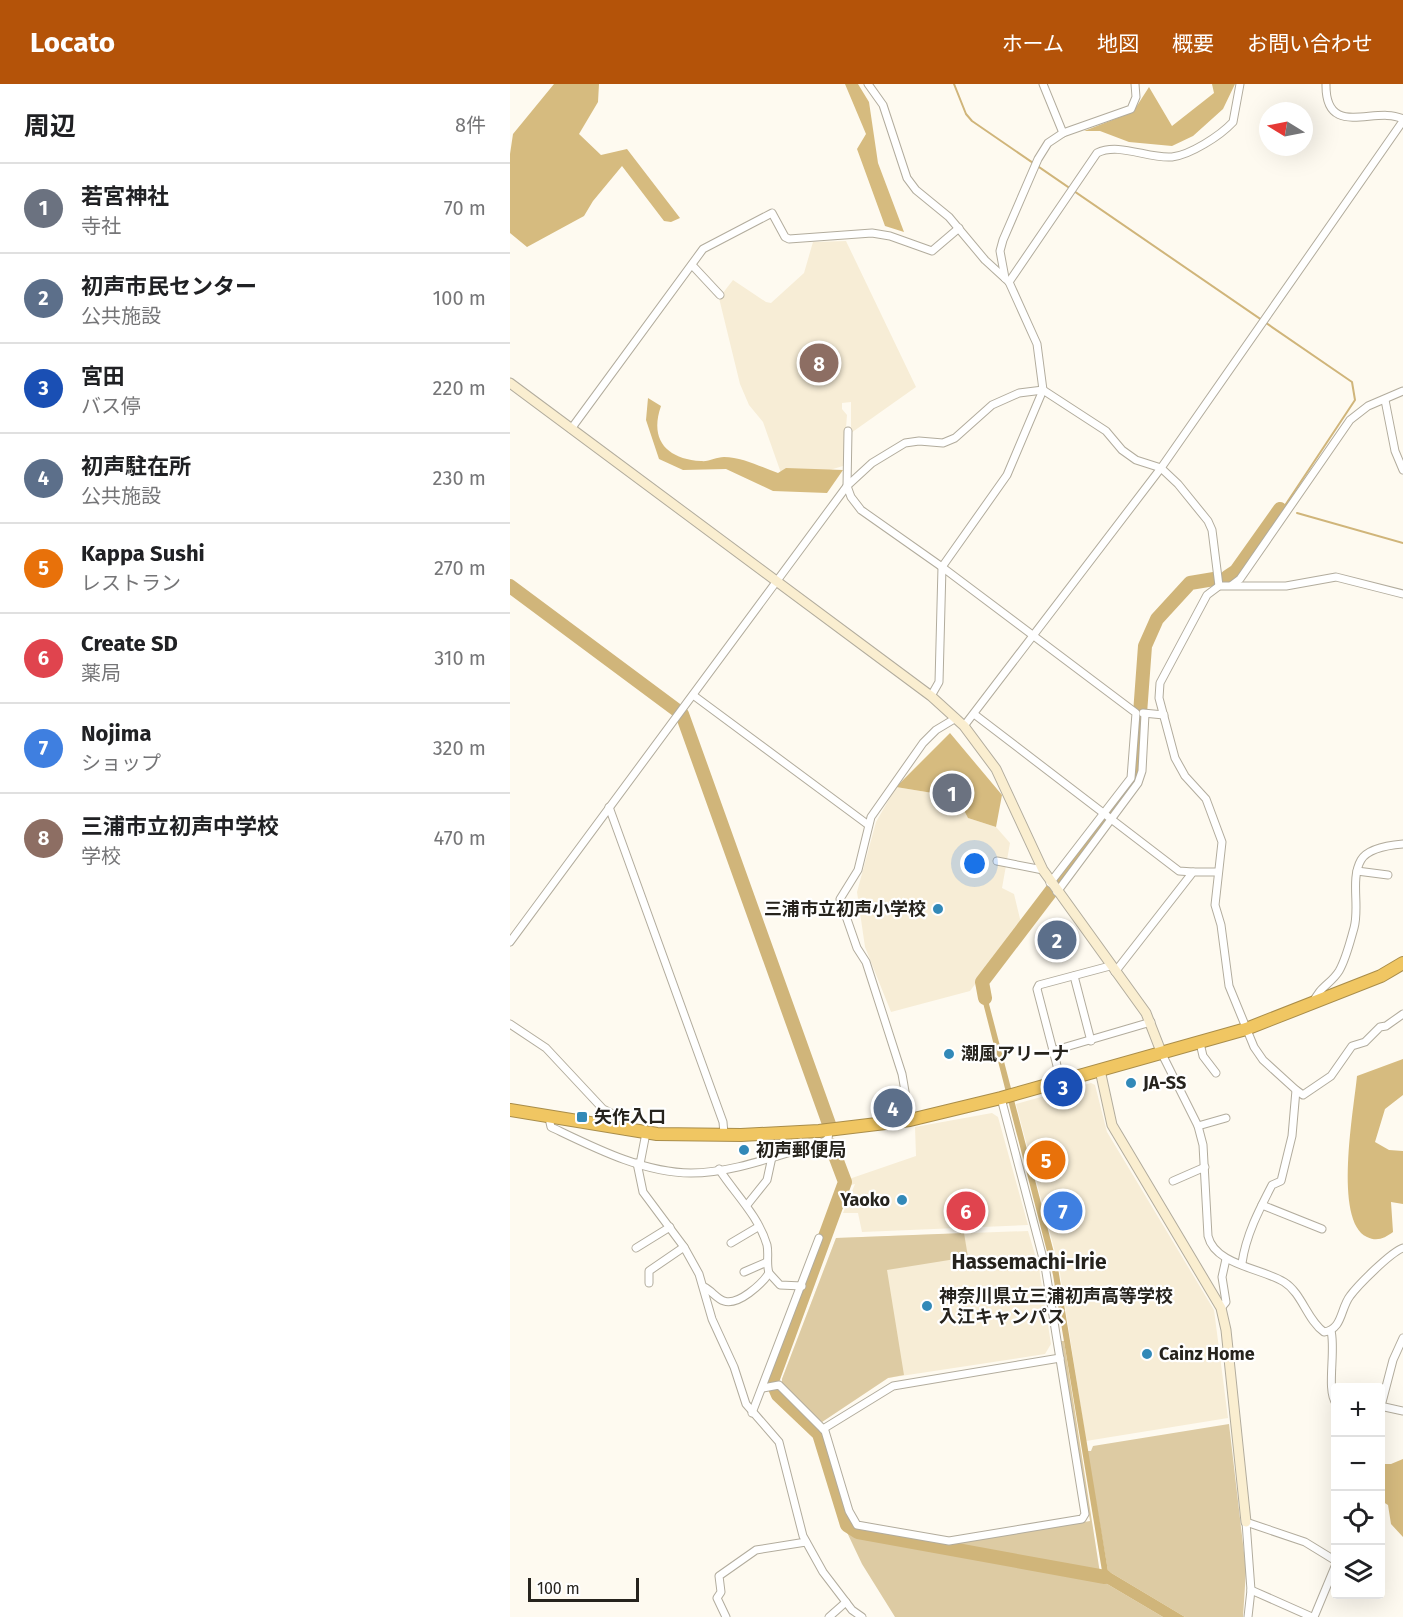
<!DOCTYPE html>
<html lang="ja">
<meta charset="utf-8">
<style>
:root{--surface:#fff;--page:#f6f6f6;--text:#202124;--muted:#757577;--line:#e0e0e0;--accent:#b45309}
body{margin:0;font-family:"Fira Sans","Noto Sans JP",sans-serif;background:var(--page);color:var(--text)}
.controls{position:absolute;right:18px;bottom:18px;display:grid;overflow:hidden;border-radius:6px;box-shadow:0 6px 24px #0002}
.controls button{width:54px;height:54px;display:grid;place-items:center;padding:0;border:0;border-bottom:2px solid var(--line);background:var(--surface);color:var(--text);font:30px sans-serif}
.compass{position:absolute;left:749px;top:18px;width:54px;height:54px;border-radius:50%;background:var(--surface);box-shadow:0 6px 24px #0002;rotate:280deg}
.scale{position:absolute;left:18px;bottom:15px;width:111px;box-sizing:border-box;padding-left:6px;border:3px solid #26231d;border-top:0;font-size:16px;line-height:21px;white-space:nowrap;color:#26231d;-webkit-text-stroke:4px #fff;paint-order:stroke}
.you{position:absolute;left:465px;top:780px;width:21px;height:21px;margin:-15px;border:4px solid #fff;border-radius:50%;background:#1a73e8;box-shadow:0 0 0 9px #1a73e833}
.badge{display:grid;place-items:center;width:39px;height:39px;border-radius:50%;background:var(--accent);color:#fff;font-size:20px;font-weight:700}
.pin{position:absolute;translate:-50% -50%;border:3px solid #fff;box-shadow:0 2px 6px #0006}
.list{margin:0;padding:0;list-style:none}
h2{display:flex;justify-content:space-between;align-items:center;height:78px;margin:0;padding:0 24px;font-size:26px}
h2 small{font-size:20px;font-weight:400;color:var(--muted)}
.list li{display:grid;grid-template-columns:39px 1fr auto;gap:18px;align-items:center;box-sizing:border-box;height:90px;padding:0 24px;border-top:2px solid var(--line)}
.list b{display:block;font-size:22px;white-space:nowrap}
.list p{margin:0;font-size:20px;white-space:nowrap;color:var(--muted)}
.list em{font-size:20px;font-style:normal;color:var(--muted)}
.icon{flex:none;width:33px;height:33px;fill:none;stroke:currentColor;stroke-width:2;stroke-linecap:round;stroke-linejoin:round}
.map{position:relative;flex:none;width:893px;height:1533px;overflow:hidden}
header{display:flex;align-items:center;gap:36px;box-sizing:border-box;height:84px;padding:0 30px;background:var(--accent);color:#fff}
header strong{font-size:28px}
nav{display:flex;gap:33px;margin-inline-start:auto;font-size:21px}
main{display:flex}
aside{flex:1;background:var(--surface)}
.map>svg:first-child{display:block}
.built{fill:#f7edd6}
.green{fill:#ddcba3}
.forest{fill:#d6bb7f}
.water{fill:#d0b57a}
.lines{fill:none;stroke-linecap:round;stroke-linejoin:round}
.stream{stroke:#d0b57a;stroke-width:2}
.river{stroke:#d0b57a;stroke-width:14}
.street-casing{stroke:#b2ac9d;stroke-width:9}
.secondary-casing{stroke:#b2ac9d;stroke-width:11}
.highway-casing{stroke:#a98d4a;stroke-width:14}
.street{stroke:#fff;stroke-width:7}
.secondary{stroke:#faeed0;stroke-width:9}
.highway{stroke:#f0c662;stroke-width:12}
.poi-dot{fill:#3289b8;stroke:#fff;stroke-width:2}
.labels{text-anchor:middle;stroke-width:4.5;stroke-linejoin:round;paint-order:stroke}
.poi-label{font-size:18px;font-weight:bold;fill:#26231d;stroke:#fff;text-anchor:start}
.quarter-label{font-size:21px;font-weight:bold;fill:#26231d;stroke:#fff}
</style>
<header>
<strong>Locato</strong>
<nav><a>ホーム</a><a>地図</a><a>概要</a><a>お問い合わせ</a></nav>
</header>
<main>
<aside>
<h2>周辺<small>8件</small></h2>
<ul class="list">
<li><span class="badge" style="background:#6b7280">1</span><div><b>若宮神社</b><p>寺社</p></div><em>70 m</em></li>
<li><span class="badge" style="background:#5c6f8a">2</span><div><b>初声市民センター</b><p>公共施設</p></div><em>100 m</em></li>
<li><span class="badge" style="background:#1a4fb4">3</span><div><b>宮田</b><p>バス停</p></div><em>220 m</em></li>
<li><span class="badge" style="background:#5c6f8a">4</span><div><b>初声駐在所</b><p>公共施設</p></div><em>230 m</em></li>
<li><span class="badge" style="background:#e8710a">5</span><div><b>Kappa Sushi</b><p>レストラン</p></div><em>270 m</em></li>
<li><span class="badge" style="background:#e0444e">6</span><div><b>Create SD</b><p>薬局</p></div><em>310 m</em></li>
<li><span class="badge" style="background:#3f7fe0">7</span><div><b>Nojima</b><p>ショップ</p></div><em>320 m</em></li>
<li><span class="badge" style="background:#8d6e63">8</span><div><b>三浦市立初声中学校</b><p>学校</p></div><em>470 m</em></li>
</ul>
</aside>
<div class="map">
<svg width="893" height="1533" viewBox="0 0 893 1533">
<rect width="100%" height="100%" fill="#fefaf0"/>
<!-- built -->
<g class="built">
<polygon points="336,157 406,303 341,349 341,318 332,319 332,325 337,331 333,382 313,388 271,389 253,338 239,321 230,300 209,214 223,196 256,218 261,219 294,189 303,158"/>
<polygon points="386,703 447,713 458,734 486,743 500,759 492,804 504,810 511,839 460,907 381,928 355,863 347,808 366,738"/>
<polygon points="581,999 585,1001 597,1048 704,1226 718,1334 576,1357 549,1183 506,1020"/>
<polygon points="482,1029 488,1033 518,1141 352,1148 348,1129 333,1129 345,1100 341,1101 339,1095 406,1072 405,1043"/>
<polygon points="518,1147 529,1184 541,1260 535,1270 378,1294 312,1338 272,1295 326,1154"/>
</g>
<!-- green -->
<g class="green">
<polygon points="454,1149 458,1173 377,1186 394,1291 378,1294 312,1338 272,1301 272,1295 326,1154"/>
<polygon points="551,1257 554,1257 590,1489 438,1461 580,1437"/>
<polygon points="719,1340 736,1486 733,1533 675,1533 598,1487 577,1367 581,1367 583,1362"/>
<polygon points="334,1442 342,1450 358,1456 358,1453 587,1494 653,1533 385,1533 352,1480"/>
</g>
<!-- forest -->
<g class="forest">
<polygon points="44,0 89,0 88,18 69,50 91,71 117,65 170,134 161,138 154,137 112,82 83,117 74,132 17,163 0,149 0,70 3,50"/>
<polygon points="335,0 348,0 359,18 368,79 394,148 375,142 347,65 356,50"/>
<polygon points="702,0 725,0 713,25 683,52 662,62 619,58 590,47 574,47 623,28 639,3 662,42 704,9"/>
<path d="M138,314l13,8c-12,34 6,53 40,55 8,1 15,-4 23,-4 18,0 37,10 54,16l8,-5 57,2 -16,23 -54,-2 -47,-22 -43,1 -24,-11 -13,-39z"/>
<polygon points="440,649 492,711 486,743 458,734 447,713 386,703"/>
<path d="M893,975v36l-18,14 -10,33 14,8 14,1v53l-12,-2 2,30c-8,6 -16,10 -26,5 -34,-16 -13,-128 -10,-161z"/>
<polygon points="893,1375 893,1453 881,1440 878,1421 870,1416 871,1380 881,1380"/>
</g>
<!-- water -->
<polygon class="water" points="473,897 548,1184 598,1487 675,1533 653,1533 587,1494 592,1487 543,1191 471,911 470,899"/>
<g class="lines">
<!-- stream -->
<g class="stream">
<polyline points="444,0 456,30 462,37 842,298 845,316 772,426"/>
<polyline points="787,429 893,459"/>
</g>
<!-- river -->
<g class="river">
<polyline points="717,493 726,487 770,425"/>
<polyline points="0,502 172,630 319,1040"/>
<polyline points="475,914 472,898 625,697 635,562 647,535 680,499 704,495"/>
<polyline points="321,1061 335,1098 262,1297 268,1311 309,1350 337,1441 348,1448 595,1493"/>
</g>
<defs>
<g id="street">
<polyline points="358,0 373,21 397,94 406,106 439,133 475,176 499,198 527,260 533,306 497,391 432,483 429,598 421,612"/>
<polyline points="533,0 553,49"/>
<path d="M816,0c-1,56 50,21 77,35"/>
<polyline points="182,181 210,211"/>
<polyline points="495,194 490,167 493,156 528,75 538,59 553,49 621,25 626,13 625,0"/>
<path d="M499,198l88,-129c22,-11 51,6 75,4 18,-2 48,-21 61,-35l7,-38"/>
<polyline points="875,316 885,367 893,386"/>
<polyline points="61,345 193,165 262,129 275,153 279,155 362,149 380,152 422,167 449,144"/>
<polyline points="338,347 337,402 341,413 351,426 432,483 626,629 621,694 540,799"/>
<polyline points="722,501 730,495 840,336 858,322 893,307"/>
<polyline points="183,611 357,740"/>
<polyline points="633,629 654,631"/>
<polyline points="464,630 669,787 683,788"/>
<polyline points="454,642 651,384 893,37"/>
<polyline points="99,723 213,1038 214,1050"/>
<polyline points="487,777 533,786"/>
<polyline points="847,787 878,791"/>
<polyline points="547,808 628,699 632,687 635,630"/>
<polyline points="0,858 337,402 362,379 395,359 409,357 433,359 445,354 482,321 509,309 533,306 596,347 612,366 626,376 651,384 668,400 698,437 702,446 709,502"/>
<polyline points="605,888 683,788 708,788"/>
<polyline points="564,892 581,957"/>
<path d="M803,919c6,-16 18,-19 26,-32 7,-12 11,-29 15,-43 6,-21 -4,-49 7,-68 7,-12 30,-15 42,-16"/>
<polyline points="0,940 36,964 93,1025 115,1036 116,1047"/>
<polyline points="690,959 693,972 706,989"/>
<polyline points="542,967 641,938"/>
<path d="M652,970l36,72 5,19 5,91c7,29 53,32 76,46 18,11 23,38 40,50 19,-3 16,-23 26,-36 8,-11 41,-44 53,-48"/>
<polyline points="551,997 527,905 529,901 600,882"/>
<polyline points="786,1006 793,1011 821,992 842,962 855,958 870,943 876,942 893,930"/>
<path d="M39,1034l2,9c42,20 92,46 140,46 43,0 89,-19 131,-30l6,-4 1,-8"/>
<polyline points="400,1036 392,990 356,878 347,864 330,815 348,786 361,733 413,659 426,646 446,634"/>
<polyline points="688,1042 716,1034"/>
<polyline points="127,1079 133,1108 174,1163 189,1190 202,1235 224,1283 236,1320 269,1358 293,1452 313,1488 342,1526 352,1533"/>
<polyline points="130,1080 136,1049"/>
<path d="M209,1085c16,25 39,46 48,76 2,9 -1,19 2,28l11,12 22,1"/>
<polyline points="663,1097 695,1083"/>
<polyline points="237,1121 257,1096 262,1073"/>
<polyline points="752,1121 812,1145"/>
<polyline points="221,1159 248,1143"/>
<polyline points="126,1164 160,1143"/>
<path d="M732,1179c4,-28 17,-53 30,-78l9,-4 11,-45 4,-46 -33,-30 -9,-13 -25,-61 -8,-61 -6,-20 7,-63 -16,-43 -21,-23 -10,-18 -16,-60 1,-15 47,-88 12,-9h67l50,-9 67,17"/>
<polyline points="234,1188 257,1178"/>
<polyline points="139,1199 139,1187 174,1163"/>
<path d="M194,1203c7,3 13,12 20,14 14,5 38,-17 45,-28"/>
<polyline points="711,1224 716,1218 712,1193 716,1175"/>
<path d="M821,1247c5,19 -5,60 5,72"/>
<polyline points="253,1304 269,1301 315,1347 339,1427 347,1441 439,1457 572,1435 575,1430 535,1182 491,1014"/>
<polyline points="870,1322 893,1327"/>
<polyline points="871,1322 883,1276 893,1254"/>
<polyline points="242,1329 309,1154"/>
<polyline points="313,1345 383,1302 550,1274"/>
<polyline points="741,1506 802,1533"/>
<polyline points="216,1533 207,1514 211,1508 209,1492 246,1466 296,1458"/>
<polyline points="319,1533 336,1518"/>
<polyline points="738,1533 741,1506 736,1438 795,1458 826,1477"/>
<polyline points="804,1533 826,1480"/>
</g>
<g id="secondary">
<polyline points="0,299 421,612 454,642 486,685 533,786 636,929 652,970"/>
<polyline points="590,986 602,1041 711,1224 716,1246 736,1438"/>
</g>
<polyline id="highway" points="0,1026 147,1050 231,1051 309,1047 400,1036 491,1014 736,945 871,892 893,879"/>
</defs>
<!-- street casing -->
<use href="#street" class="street-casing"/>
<!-- secondary casing -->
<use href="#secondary" class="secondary-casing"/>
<!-- highway casing -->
<use href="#highway" class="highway-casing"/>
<!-- street -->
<use href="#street" class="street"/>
<!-- secondary -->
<use href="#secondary" class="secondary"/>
<!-- highway -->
<use href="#highway" class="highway"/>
</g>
<!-- markers -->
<g class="poi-dot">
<circle cx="428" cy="825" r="6"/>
<circle cx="439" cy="970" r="6"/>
<circle cx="621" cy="999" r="6"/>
<rect x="66" y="1027" width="12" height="12" rx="3"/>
<circle cx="234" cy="1066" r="6"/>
<circle cx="392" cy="1116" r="6"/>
<circle cx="417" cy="1222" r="6"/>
<circle cx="637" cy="1270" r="6"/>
</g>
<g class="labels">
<!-- poi labels -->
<g class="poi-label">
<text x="416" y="831" text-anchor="end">三浦市立初声小学校</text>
<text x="451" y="976">潮風アリーナ</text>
<text x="633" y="1005">JA-SS</text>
<text x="84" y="1039">矢作入口</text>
<text x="246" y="1072">初声郵便局</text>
<text x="380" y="1122" text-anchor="end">Yaoko</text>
<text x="429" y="1218">神奈川県立三浦初声高等学校<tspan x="429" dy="21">入江キャンパス</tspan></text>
<text x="649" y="1276">Cainz Home</text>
</g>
<!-- quarter labels -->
<g class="quarter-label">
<text x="519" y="1185">Hassemachi-Irie</text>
</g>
</g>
</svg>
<div class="controls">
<button>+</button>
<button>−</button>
<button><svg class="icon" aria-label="locate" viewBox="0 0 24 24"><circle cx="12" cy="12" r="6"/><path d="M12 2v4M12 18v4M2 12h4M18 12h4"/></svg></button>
<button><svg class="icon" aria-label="layers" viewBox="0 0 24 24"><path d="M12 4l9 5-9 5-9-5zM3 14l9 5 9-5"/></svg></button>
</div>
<svg class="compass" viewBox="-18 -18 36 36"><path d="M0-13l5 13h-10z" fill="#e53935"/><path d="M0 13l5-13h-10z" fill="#757577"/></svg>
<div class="scale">100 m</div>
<div class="you"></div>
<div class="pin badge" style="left:442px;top:709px;background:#6b7280">1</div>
<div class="pin badge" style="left:547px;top:856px;background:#5c6f8a">2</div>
<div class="pin badge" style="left:553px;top:1003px;background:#1a4fb4">3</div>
<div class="pin badge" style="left:383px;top:1024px;background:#5c6f8a">4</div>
<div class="pin badge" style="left:536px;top:1076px;background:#e8710a">5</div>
<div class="pin badge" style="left:456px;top:1127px;background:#e0444e">6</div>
<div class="pin badge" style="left:553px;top:1127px;background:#3f7fe0">7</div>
<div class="pin badge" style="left:309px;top:279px;background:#8d6e63">8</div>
</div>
</main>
